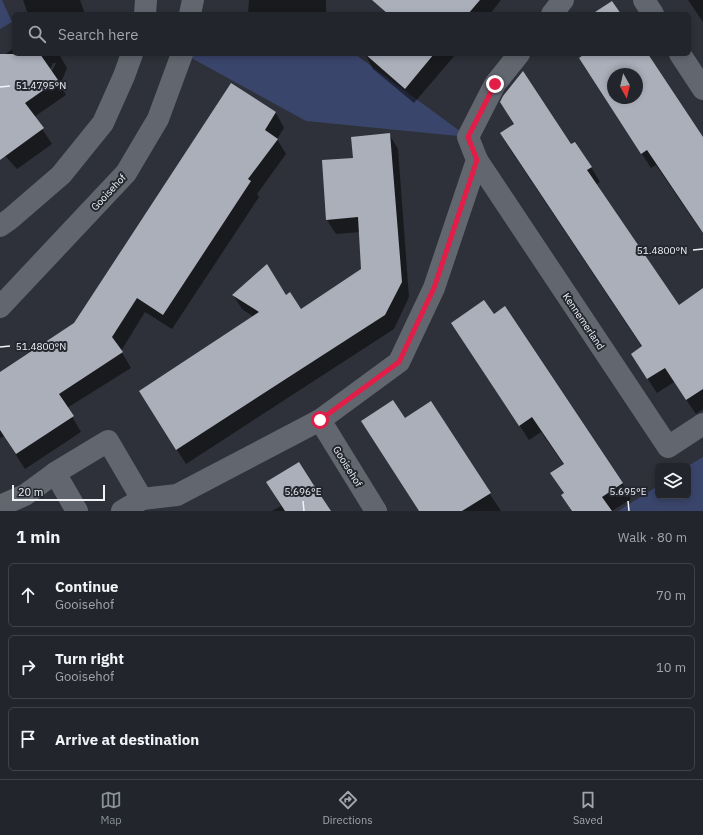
<!DOCTYPE html>
<meta charset="utf-8">
<style>
:root{--surface:#22252b;--page:#2e3137;--text:#f1f3f6;--muted:#a2a5a9;--line:#3f4247;--accent:#8c9099}
body{margin:0;font-family:"IBM Plex Sans",sans-serif;background:var(--page);color:var(--text)}
.controls{position:absolute;right:12px;bottom:12px;display:grid;overflow:hidden;border-radius:6px;box-shadow:0 2px 6px #0003}
.controls button{width:36px;height:36px;display:grid;place-items:center;padding:0;border:0;border-bottom:1px solid var(--line);background:var(--surface);color:var(--text);font:20px sans-serif}
.compass{position:absolute;left:607px;top:68px;width:36px;height:36px;border-radius:50%;background:var(--surface);box-shadow:0 2px 6px #0003;rotate:172deg}
.scale{position:absolute;left:12px;bottom:10px;width:93px;box-sizing:border-box;padding-left:4px;border:2px solid #f0f2f8;border-top:0;font-size:11px;line-height:14px;white-space:nowrap;color:#f0f2f8;-webkit-text-stroke:3px #24272f;paint-order:stroke}
.stop{position:absolute;width:12px;height:12px;margin:-9px;border:3px solid #e11d48;border-radius:50%;background:#fff}
.stop.end{background:#e11d48;border-color:#fff;box-shadow:0 1px 4px #0008}
.list{margin:0;padding:0;list-style:none}
h2{display:flex;justify-content:space-between;align-items:center;height:52px;margin:0;padding:0 16px;font-size:17px}
h2 small{font-size:13px;font-weight:400;color:var(--muted)}
.list li{display:grid;grid-template-columns:26px 1fr auto;gap:12px;align-items:center;box-sizing:border-box;height:64px;margin:0 8px 8px;padding:0 8px;border:1px solid var(--line);border-radius:6px}
.list b{display:block;font-size:15px;white-space:nowrap}
.list p{margin:0;font-size:13px;white-space:nowrap;color:var(--muted)}
.list em{font-size:13px;font-style:normal;color:var(--muted)}
.icon{flex:none;width:22px;height:22px;fill:none;stroke:currentColor;stroke-width:2;stroke-linecap:round;stroke-linejoin:round}
.map{position:relative;flex:none;width:703px;height:511px;overflow:hidden}
.search{position:absolute;background:var(--surface);box-shadow:0 2px 6px #0003;left:12px;right:12px;top:12px;height:44px;display:flex;align-items:center;gap:10px;box-sizing:border-box;padding:0 14px;border-radius:6px;color:var(--muted);font-size:15px}
.sheet{height:268px;background:var(--surface)}
nav{display:flex;justify-content:space-around;align-items:center;box-sizing:border-box;height:56px;border-top:1px solid var(--line);background:var(--surface);font-size:11px;color:var(--muted)}
nav a{display:grid;justify-items:center;gap:2px}
nav .on{color:var(--accent)}
.map>svg:first-child{display:block}
.green{fill:#3a456b}
.shadow{fill:#0007;fill-rule:evenodd}
.building{fill:#abafba;fill-rule:evenodd}
.lines{fill:none;stroke-linecap:round;stroke-linejoin:round}
.minor{stroke:#62666f;stroke-width:22}
.route{stroke:#e11d48;stroke-width:5}
.ticks{fill:none;stroke:#f0f2f8;stroke-width:1.5}
.labels{text-anchor:middle;stroke-width:4;stroke-linejoin:round;paint-order:stroke}
.street-label{font-size:10px;fill:#f0f2f8;stroke:#24272f}
.ticks-label{font-size:10px;text-anchor:middle;fill:#f0f2f8;stroke:#24272f;stroke-width:4;stroke-linejoin:round;paint-order:stroke}
</style>
<div class="map">
<svg width="703" height="511" viewBox="0 0 703 511">
<rect width="100%" height="100%" fill="#2e3139"/>
<!-- green -->
<g class="green">
<polygon points="0,0 2,0 12,22 0,29"/>
<polygon points="184,54 355,54 468,137 306,121"/>
<polygon points="703,457 703,511 618,511 658,486 658,496 688,496 688,466"/>
</g>
<!-- shadow -->
<g class="shadow">
<polygon points="23,0 80,0 85,14 28,14"/>
<polygon points="249,0 326,0 326,14 248,14"/>
<polygon points="389,0 501,0 490,14 386,14 382,8"/>
<polygon points="688,0 703,0 703,22"/>
<path d="M14,48v6h45l8,14 -7,17 6,10 -32,22 18,27 -35,25 -17,-19v-92zM53,63h3l-6,12 -2,-1z"/>
<polygon points="365,54 456,54 414,103 373,69"/>
<path d="M582,54h64l57,85v95l-47,-69 -5,3 -61,-95zM613,74h24v24h-24z"/>
<polygon points="231,84 276,113 284,128 277,139 286,154 257,194 259,197 172,329 145,312 121,351 131,368 67,408 81,432 25,469 4,436 0,438 0,373 75,324"/>
<polygon points="501,102 571,146 591,167 600,182 595,185 678,306 703,289 703,409 696,414 674,382 657,393 641,369 632,354 642,347 510,149 501,134 514,125"/>
<polygon points="389,134 398,149 409,297 394,329 186,464 149,406 254,317 242,309 233,295 286,296 301,310 362,270 360,232 336,234 327,220 354,159"/>
<polygon points="452,323 622,483 631,499 612,511 572,511 562,495 564,494 552,473 564,465 541,432 529,440"/>
<polygon points="430,403 501,511 419,511 362,422 404,420"/>
<polygon points="268,483 329,511 272,511 281,506"/>
</g>
<!-- building -->
<g class="building">
<polygon points="372,0 480,0 468,14 388,14"/>
<polygon points="612,1 621,14 592,14"/>
<polygon points="0,54 40,54 58,80 25,103 44,128 0,160"/>
<polygon points="365,54 434,54 405,89"/>
<path d="M582,54h66l55,83v96l-56,-83 -6,4 -62,-96 4,-3zM613,74h24v24h-24z"/>
<polygon points="523,71 571,144 575,142 592,167 587,170 679,305 703,288 703,389 686,400 665,368 647,379 631,354 642,346 500,133 514,124 500,102 503,96"/>
<polygon points="231,83 276,112 265,130 278,139 248,179 251,181 163,315 137,298 112,337 123,352 59,394 74,416 16,454 0,430 0,372 74,323"/>
<polygon points="390,133 402,282 385,315 176,450 139,391 259,312 232,295 267,264 286,295 290,292 301,309 361,269 358,217 326,220 322,160 353,158 351,137"/>
<polygon points="484,300 494,314 505,306 623,483 602,497 612,511 572,511 561,495 564,493 550,473 564,464 532,417 519,426 451,323"/>
<polygon points="393,400 405,418 431,401 491,493 462,511 419,511 361,421"/>
<polygon points="299,462 313,484 331,511 285,511 266,482"/>
</g>
<g class="lines">
<!-- minor -->
<g class="minor">
<polyline points="644,0 653,14"/>
<polyline points="145,14 146,0"/>
<polyline points="190,14 193,0"/>
<polyline points="552,14 563,0"/>
<polyline points="680,54 703,89"/>
<polyline points="477,160 668,447 703,424"/>
<polyline points="0,226 10,219 61,175 103,123 124,76 132,54"/>
<polyline points="0,307 126,173 158,119 182,54"/>
<polyline points="320,420 376,511"/>
<polyline points="55,473 77,511"/>
<polyline points="142,499 177,495 320,420 399,362 434,288 477,160 468,137 495,84 519,54"/>
<polyline points="0,506 25,495 55,473 108,441 142,499 122,511"/>
</g>
</g>
<g class="lines">
<!-- route -->
<polyline class="route" points="320,420 399,362 434,288 477,160 468,137 495,84"/>
</g>
<!-- ticks -->
<path class="ticks" d="M0,87l10,-1M693,250l10,-1M0,347l10,-1M303,501l1,10M628,501l1,10"/>
<g class="labels">
<!-- street labels -->
<g class="street-label">
<text transform="translate(108 192) rotate(-47)" y="4">Gooisehof</text>
<text transform="translate(584 321) rotate(56)" y="4">Kennemerland</text>
<text transform="translate(348 466) rotate(58)" y="4">Gooisehof</text>
</g>
</g>
<g class="ticks-label">
<text x="41" y="89">51.4795°N</text>
<text x="662" y="254">51.4800°N</text>
<text x="41" y="350">51.4800°N</text>
<text x="303" y="495">5.696°E</text>
<text x="628" y="495">5.695°E</text>
</g>
</svg>
<div class="controls">
<button><svg class="icon" aria-label="layers" viewBox="0 0 24 24"><path d="M12 4l9 5-9 5-9-5zM3 14l9 5 9-5"/></svg></button>
</div>
<svg class="compass" viewBox="-18 -18 36 36"><path d="M0-13l5 13h-10z" fill="#e53935"/><path d="M0 13l5-13h-10z" fill="#a2a5a9"/></svg>
<div class="scale">20 m</div>
<div class="stop" style="left:320px;top:420px"></div>
<div class="stop end" style="left:495px;top:84px"></div>
<div class="search"><svg class="icon" aria-label="search" viewBox="0 0 24 24"><circle cx="10" cy="10" r="6"/><path d="M15 15l6 6"/></svg>Search here</div>
</div>
<section class="sheet">
<h2>1 min<small>Walk · 80 m</small></h2>
<ul class="list">
<li><svg class="icon" aria-label="ahead" viewBox="0 0 24 24"><path d="M12 20V5M6 11l6-6 6 6"/></svg><div><b>Continue</b><p>Gooisehof</p></div><em>70 m</em></li>
<li><svg class="icon" aria-label="right" viewBox="0 0 24 24"><path d="M7 20v-9h11M14 6l5 5-5 5"/></svg><div><b>Turn right</b><p>Gooisehof</p></div><em>10 m</em></li>
<li><svg class="icon" aria-label="arrive" viewBox="0 0 24 24"><path d="M6 21V4h12l-3 4 3 4H6"/></svg><div><b>Arrive at destination</b></div></li>
</ul>
</section>
<nav>
<a class="on"><svg class="icon" aria-label="map" viewBox="0 0 24 24"><path d="M3 6l6-2 6 2 6-2v14l-6 2-6-2-6 2zM9 4v14M15 6v14"/></svg>Map</a>
<a><svg class="icon" aria-label="directions" viewBox="0 0 24 24"><path d="M12 3l9 9-9 9-9-9zM9 14v-3h6M13 9l2 2-2 2"/></svg>Directions</a>
<a><svg class="icon" aria-label="saved" viewBox="0 0 24 24"><path d="M7 4h10v16l-5-4-5 4z"/></svg>Saved</a>
</nav>
